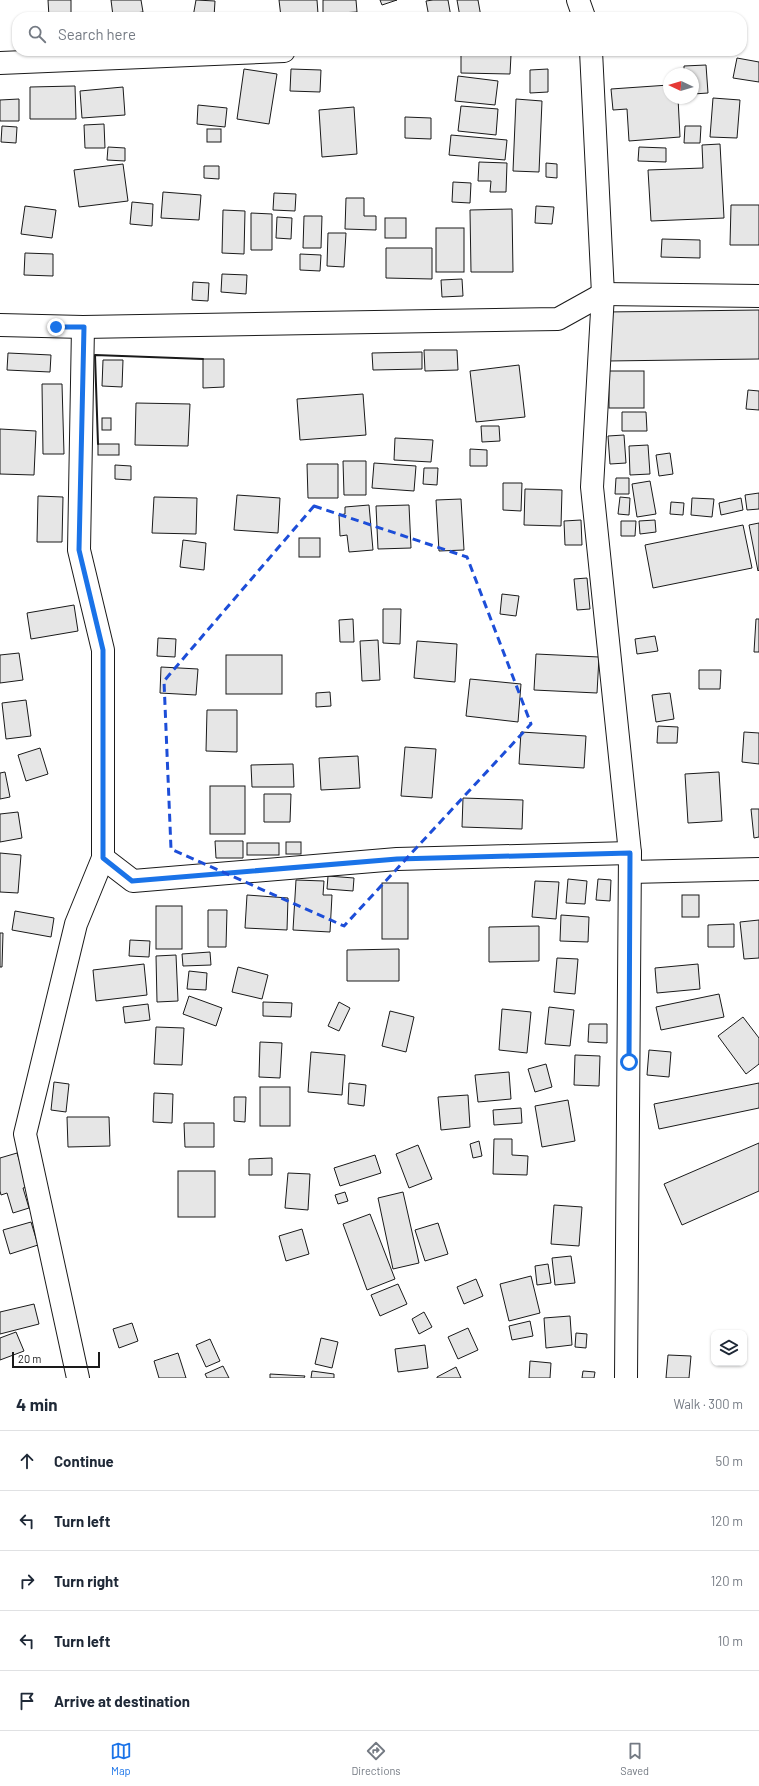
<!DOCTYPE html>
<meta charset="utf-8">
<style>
:root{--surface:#fff;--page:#f2f2f3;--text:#1f2937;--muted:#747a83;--line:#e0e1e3;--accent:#1a73e8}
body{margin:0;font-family:Barlow,sans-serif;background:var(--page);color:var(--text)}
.controls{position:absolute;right:12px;bottom:12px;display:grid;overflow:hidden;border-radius:8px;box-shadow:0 1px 3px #0004}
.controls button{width:36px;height:36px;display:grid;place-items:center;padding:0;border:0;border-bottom:1px solid var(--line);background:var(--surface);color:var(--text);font:20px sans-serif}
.compass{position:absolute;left:663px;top:68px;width:36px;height:36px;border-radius:50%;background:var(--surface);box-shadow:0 1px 3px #0004;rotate:274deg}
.scale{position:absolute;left:12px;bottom:10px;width:88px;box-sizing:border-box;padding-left:4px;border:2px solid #1a1a1a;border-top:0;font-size:11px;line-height:14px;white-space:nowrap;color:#1a1a1a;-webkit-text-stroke:3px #fff;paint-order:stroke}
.stop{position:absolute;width:12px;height:12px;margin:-9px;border:3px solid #1a73e8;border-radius:50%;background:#fff}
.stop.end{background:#1a73e8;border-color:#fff;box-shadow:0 1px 4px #0008}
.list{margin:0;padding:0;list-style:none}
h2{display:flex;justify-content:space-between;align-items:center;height:52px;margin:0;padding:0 16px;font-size:17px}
h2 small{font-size:13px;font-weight:400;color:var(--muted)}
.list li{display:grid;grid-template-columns:26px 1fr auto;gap:12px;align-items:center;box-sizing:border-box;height:60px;padding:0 16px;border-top:1px solid var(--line)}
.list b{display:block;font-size:15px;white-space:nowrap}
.list em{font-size:13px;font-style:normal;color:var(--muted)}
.icon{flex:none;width:22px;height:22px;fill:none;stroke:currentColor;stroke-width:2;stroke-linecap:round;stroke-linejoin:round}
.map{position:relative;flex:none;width:759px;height:1378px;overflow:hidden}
.search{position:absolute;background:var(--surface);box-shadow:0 1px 3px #0004;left:12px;right:12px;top:12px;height:44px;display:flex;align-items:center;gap:10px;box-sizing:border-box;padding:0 14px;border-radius:16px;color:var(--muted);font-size:15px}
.sheet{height:352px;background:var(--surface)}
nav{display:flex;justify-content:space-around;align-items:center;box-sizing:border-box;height:56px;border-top:1px solid var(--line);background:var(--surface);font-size:11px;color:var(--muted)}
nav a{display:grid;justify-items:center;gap:2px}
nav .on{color:var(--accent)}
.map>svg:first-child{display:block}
.building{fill:#e6e6e6;stroke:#1a1a1a}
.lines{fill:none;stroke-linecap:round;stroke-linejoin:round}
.minor-casing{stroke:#1a1a1a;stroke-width:24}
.tertiary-casing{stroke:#1a1a1a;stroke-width:24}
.secondary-casing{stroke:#1a1a1a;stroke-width:24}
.primary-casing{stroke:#1a1a1a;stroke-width:24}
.minor{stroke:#fff;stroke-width:22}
.tertiary{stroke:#fff;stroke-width:22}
.secondary{stroke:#fff;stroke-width:22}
.primary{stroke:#fff;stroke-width:22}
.wall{stroke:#1a1a1a;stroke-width:2}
.route{stroke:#1a73e8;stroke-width:5}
.marked{fill:none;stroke:#1d4ed8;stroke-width:3;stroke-dasharray:8 5;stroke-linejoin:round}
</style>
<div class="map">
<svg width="759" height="1378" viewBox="0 0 759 1378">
<rect width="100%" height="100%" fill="#fff"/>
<!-- building -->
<g class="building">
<polygon points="48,0 71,0 71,17 49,17"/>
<polygon points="111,0 141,0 143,12 113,16"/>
<polygon points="196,0 215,1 214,17 193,17"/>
<polygon points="279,0 317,0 318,14 281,17"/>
<polygon points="323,0 356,0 357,12 323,14"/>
<polygon points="380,0 397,0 382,5"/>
<polygon points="433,0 448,0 451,17 429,17 426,1"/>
<polygon points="457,0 478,0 481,17 460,17"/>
<polygon points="461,54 511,55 510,74 461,73"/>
<polygon points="737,58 759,62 759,82 733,78"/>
<polygon points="706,65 708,93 693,94 693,74 684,74 684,66"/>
<polygon points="244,69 277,74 269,124 237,119"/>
<polygon points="291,69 321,70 320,92 290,91"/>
<polygon points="548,69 548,92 530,93 530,70"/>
<polygon points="458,76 498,81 495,105 455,101"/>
<polygon points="669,85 669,98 678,98 680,137 629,141 627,109 613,110 611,89"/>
<polygon points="75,86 76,119 30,119 30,87"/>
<polygon points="123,87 125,115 82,118 80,91"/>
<polygon points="713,98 740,100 737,138 710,137"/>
<polygon points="19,99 19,121 0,121 0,100"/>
<polygon points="516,99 542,101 539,172 513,171"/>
<polygon points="198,105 227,108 225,127 197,124"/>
<polygon points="461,106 498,109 496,135 458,131"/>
<polygon points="354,107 357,154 322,157 319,110"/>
<polygon points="405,117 431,118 431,139 405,138"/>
<polygon points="104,124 105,148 85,148 84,125"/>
<polygon points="2,126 17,127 16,143 1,142"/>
<polygon points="685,126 701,126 700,143 684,143"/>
<rect x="207" y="129" width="14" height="13"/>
<polygon points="451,135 507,140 505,160 449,155"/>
<polygon points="720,144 724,218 651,221 648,170 703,168 702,145"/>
<polygon points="108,147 125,148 125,161 107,160"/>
<polygon points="639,147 666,148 666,162 638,161"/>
<polygon points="479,162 507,163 506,192 490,192 491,181 478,181"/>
<polygon points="546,163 557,164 557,178 546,177"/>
<polygon points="123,164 128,201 79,207 74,170"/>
<polygon points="204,166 219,166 219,179 204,178"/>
<polygon points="453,182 471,183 470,203 452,202"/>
<polygon points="163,192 201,195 199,220 161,218"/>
<polygon points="274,193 296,194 295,211 273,210"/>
<polygon points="346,198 364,198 364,216 376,216 376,230 345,229"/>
<polygon points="132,202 153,204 152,226 130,224"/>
<polygon points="731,205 759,205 759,245 730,245"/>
<polygon points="25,206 56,210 52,238 21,234"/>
<polygon points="536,206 554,207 552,224 535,223"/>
<polygon points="512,209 513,272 471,272 470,210"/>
<polygon points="223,210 245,211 244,254 222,253"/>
<polygon points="251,213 272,214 272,250 251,250"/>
<polygon points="304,216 322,216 321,248 303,248"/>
<polygon points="277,217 292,218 291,239 276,238"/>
<rect x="385" y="218" width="21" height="20"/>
<rect x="436" y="228" width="28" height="44"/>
<polygon points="328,233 346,233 344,267 327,266"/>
<polygon points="662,239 700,240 700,258 661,257"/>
<polygon points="386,248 432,248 432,279 386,278"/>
<polygon points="25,253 53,254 53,276 24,275"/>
<polygon points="300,254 321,255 320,271 300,270"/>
<polygon points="222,274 247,275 246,294 221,292"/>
<polygon points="462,279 463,296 442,297 441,280"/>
<polygon points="193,282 209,283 208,301 192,300"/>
<polygon points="759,310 759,359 607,361 606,312"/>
<polygon points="424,350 457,350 458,370 425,371"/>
<polygon points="422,352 422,369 373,370 372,353"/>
<polygon points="8,353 51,355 50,372 7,370"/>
<polygon points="203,359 224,359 224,387 203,388"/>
<polygon points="103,360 123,360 122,387 102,386"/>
<polygon points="519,365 525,417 476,422 470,371"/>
<rect x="609" y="371" width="35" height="37"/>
<polygon points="42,384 62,384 64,454 43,454"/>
<polygon points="748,390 759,391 759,410 746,409"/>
<polygon points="363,394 366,435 300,440 297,399"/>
<polygon points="136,403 190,404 188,446 135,445"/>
<polygon points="622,412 646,412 647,431 622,431"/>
<rect x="102" y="418" width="9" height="12"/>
<polygon points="481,426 499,426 500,441 482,442"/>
<polygon points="0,429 36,431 34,475 0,474"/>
<polygon points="624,435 626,463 610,464 608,436"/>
<polygon points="395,438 433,440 431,462 394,460"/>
<rect x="98" y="444" width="21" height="11"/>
<polygon points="648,445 650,474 630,475 629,446"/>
<polygon points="470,449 487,450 487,466 470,466"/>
<polygon points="670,453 673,474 659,476 656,455"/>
<polygon points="343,461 366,461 366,495 344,495"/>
<polygon points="374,463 416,466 414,491 372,488"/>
<polygon points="307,464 338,464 338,498 308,498"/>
<polygon points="115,465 131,466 131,480 115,479"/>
<polygon points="424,468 438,468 437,485 423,484"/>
<polygon points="616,478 629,478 629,494 615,494"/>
<polygon points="650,481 656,514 637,517 632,484"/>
<polygon points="503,483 522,483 521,511 503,510"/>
<polygon points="525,489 562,490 561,526 524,525"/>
<polygon points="759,493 759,509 747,510 745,495"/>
<polygon points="237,495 280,498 278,533 234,530"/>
<polygon points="38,496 63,497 62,542 37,542"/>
<polygon points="154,497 197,498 196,534 152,533"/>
<polygon points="620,497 630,498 629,515 618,514"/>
<polygon points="692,498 714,499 712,517 691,515"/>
<polygon points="741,498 743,510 721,515 719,503"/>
<polygon points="461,499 464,550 439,551 436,500"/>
<polygon points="671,502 684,503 683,515 670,514"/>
<polygon points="369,505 373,550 349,552 347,535 340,536 339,515 345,514 345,507"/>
<polygon points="409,505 411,548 378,549 376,506"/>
<polygon points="581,520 582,545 565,545 564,521"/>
<polygon points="655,520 656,532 640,534 639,521"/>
<polygon points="621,521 636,521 635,536 621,536"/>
<polygon points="759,523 759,570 758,571 749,525"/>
<polygon points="743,525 752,568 653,588 645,545"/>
<rect x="299" y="538" width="21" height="19"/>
<polygon points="183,540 206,543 204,570 180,567"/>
<polygon points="587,578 590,609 577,610 574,579"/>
<polygon points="502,594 519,596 516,616 500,614"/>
<polygon points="74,605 78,631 31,639 27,613"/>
<polygon points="383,609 401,609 400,644 383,643"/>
<polygon points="353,619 354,642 340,642 339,620"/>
<polygon points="756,619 759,619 759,652 754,652"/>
<polygon points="655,636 658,651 637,654 635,639"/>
<polygon points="158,638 176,639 175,657 157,656"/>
<polygon points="378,640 380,680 362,681 360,641"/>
<polygon points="417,641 457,644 455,682 414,678"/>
<polygon points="19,653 23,680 0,683 0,655"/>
<polygon points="536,654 599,657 597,693 534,690"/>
<rect x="226" y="655" width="56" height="39"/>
<polygon points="161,667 198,669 196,695 160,693"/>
<polygon points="699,670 721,670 720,689 699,689"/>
<polygon points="470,679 521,684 518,722 466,716"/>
<polygon points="330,692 331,706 316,707 316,693"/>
<polygon points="670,693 674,719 656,722 652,695"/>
<polygon points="26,700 31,736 6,739 2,703"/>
<polygon points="207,710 237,710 237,752 206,751"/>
<polygon points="658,726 678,727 677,743 657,743"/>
<polygon points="521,732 586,736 584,768 519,764"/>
<polygon points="744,732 759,733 759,764 742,762"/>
<polygon points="405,747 436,749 432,798 401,796"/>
<polygon points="40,748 48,774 26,781 18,755"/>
<polygon points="358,756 360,788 321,790 319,758"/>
<polygon points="293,764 294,787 252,787 251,765"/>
<polygon points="5,772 10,797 0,799 0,773"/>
<polygon points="719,772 722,821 688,823 685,774"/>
<rect x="210" y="786" width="35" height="48"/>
<polygon points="264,794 291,794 290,822 264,822"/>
<polygon points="463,798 523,800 522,829 462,827"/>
<polygon points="751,809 759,809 759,837 754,838"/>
<polygon points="18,812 22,838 0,842 0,814"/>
<polygon points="215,841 243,841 243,858 216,858"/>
<rect x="286" y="842" width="15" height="12"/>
<rect x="247" y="843" width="32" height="12"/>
<polygon points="0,853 21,855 18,893 0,892"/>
<polygon points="328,876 354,878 353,891 327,889"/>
<polygon points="568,879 587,881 585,904 566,903"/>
<polygon points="598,879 611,880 610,901 596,900"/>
<polygon points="296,880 324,881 323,895 332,895 330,932 293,930"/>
<polygon points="535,881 559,882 556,919 532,917"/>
<rect x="382" y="883" width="26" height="56"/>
<polygon points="247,895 288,898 287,930 245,928"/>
<rect x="682" y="895" width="17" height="22"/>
<rect x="156" y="906" width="26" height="43"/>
<polygon points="208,910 227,910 226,947 208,947"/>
<polygon points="15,911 54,918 51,937 12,930"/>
<polygon points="561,915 589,917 588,942 560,941"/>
<polygon points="759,920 759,958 744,959 740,922"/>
<polygon points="734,924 734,947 708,947 708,925"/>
<polygon points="539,926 539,961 489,962 489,927"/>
<polygon points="0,933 3,933 2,967 0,967"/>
<polygon points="130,940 150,941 149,957 129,956"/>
<polygon points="399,949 399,981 347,981 347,950"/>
<polygon points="210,952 211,965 183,966 182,954"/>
<polygon points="176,955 178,1001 157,1002 156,956"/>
<polygon points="557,958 578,959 575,994 554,992"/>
<polygon points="144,964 147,995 96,1001 93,970"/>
<polygon points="698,964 700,989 657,993 655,968"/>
<polygon points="238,967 268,975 262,999 232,992"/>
<polygon points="189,971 207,973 206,990 187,989"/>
<polygon points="719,994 724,1017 661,1030 656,1007"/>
<polygon points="189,996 222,1008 216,1026 183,1014"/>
<polygon points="263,1002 292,1003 291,1017 263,1016"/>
<polygon points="339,1002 350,1008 339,1031 328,1026"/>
<polygon points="148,1004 150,1020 125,1023 123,1007"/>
<polygon points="549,1007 574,1010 570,1046 545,1044"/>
<polygon points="502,1009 531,1012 527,1053 499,1050"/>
<polygon points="390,1011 414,1017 406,1052 382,1046"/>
<polygon points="743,1017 759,1038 759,1064 746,1074 718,1036"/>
<polygon points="589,1024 607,1024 607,1043 588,1042"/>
<polygon points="156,1027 184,1028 182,1065 154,1064"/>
<polygon points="260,1042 282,1043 280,1078 259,1077"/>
<polygon points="649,1050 671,1052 669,1077 647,1075"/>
<polygon points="311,1052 345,1055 342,1095 308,1092"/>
<polygon points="575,1055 600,1056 599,1086 574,1085"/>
<polygon points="546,1064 552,1087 535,1092 528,1069"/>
<polygon points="509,1072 511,1099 478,1102 475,1075"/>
<polygon points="54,1082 69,1084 66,1112 51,1110"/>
<polygon points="349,1083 366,1085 364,1106 348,1104"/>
<polygon points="759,1083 759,1108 659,1129 654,1104"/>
<rect x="260" y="1087" width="30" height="39"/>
<polygon points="154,1093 173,1094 172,1123 153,1122"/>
<polygon points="468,1095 470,1127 441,1130 438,1097"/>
<polygon points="234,1097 246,1097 245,1122 234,1121"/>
<polygon points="568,1100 575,1141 542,1147 535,1106"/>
<polygon points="521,1108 522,1123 494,1125 493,1110"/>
<polygon points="67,1117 109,1117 110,1146 68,1147"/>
<polygon points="184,1123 214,1123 214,1147 185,1147"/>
<polygon points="494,1139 512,1139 512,1155 528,1156 527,1175 493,1174"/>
<polygon points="479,1141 482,1156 473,1158 470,1144"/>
<polygon points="759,1143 759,1191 682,1225 664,1184"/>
<polygon points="418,1145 432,1179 409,1188 396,1154"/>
<polygon points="17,1153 28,1187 23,1188 29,1208 13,1213 7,1193 1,1195 0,1191 0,1158"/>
<polygon points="375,1155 381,1173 340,1186 334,1168"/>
<polygon points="272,1158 272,1175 249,1175 249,1159"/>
<rect x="178" y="1171" width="37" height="46"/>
<polygon points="288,1173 310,1174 308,1210 285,1208"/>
<polygon points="345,1192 348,1201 338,1204 335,1195"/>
<polygon points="403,1192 419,1263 393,1269 378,1198"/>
<polygon points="554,1205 582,1207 579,1246 551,1244"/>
<polygon points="370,1214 395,1279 367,1290 343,1224"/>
<polygon points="31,1222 38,1245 10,1254 3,1230"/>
<polygon points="438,1223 448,1254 425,1261 415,1230"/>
<polygon points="302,1229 309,1254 286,1261 279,1236"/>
<polygon points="571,1256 575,1283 555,1285 552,1258"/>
<polygon points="548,1264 551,1283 537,1285 535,1266"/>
<polygon points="531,1276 540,1313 509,1321 500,1284"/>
<polygon points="476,1279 483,1296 464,1304 457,1287"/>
<polygon points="398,1284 407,1304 380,1316 371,1295"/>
<polygon points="34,1304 39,1324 0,1334 0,1312"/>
<polygon points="424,1312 432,1327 419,1334 412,1319"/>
<polygon points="570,1316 572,1345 546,1348 544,1318"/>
<polygon points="530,1321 533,1336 512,1340 509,1326"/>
<polygon points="132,1323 138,1341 119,1348 113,1329"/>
<polygon points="468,1328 478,1350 458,1359 448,1337"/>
<polygon points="16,1332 24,1351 0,1360 0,1338"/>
<polygon points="576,1333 587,1334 586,1348 575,1347"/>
<polygon points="321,1338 338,1342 332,1368 315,1364"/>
<polygon points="210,1339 220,1361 206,1367 196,1345"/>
<polygon points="425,1345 428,1368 398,1372 395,1349"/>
<polygon points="178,1353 186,1378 159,1378 154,1361"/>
<polygon points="668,1355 691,1356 689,1378 666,1378"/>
<polygon points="530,1361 551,1363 550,1378 529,1378"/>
<polygon points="223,1366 229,1378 207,1378 205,1374"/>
<polygon points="456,1367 461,1378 437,1378 437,1377"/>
<polygon points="312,1371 334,1374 334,1378 311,1378"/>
<polygon points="583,1371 595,1372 594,1378 582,1378"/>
<polygon points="270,1374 305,1376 304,1378 270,1378"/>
</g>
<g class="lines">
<defs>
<g id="minor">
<polyline points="0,63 284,51"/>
<polyline points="603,294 592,487 630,853 626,1378"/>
<polyline points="103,858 133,881 397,859 630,853"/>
<polyline points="630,872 759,869"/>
<polyline points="78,1378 25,1134 76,924 103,858 103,650 79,550 83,327"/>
</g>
<polyline id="tertiary" points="603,294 759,296"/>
<polyline id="secondary" points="0,325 83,327 558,319 603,294"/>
<g id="primary">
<polyline points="578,0 584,17"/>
<polyline points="591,51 603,294"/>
</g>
</defs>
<!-- minor casing -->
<use href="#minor" class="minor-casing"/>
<!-- tertiary casing -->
<use href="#tertiary" class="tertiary-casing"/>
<!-- secondary casing -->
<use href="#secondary" class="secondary-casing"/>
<!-- primary casing -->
<use href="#primary" class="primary-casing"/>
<!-- minor -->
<use href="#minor" class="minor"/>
<!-- tertiary -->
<use href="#tertiary" class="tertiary"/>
<!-- secondary -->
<use href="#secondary" class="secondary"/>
<!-- primary -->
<use href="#primary" class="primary"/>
<!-- wall -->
<polyline class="wall" points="98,444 95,355 203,359"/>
</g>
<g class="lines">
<!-- route -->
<polyline class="route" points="56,327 84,327 79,550 103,650 103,858 132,881 397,859 630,853 629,1062"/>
</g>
<!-- marked area -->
<path class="marked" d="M314,506l153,51 64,167 -187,202 -173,-77 -7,-168z"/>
</svg>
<div class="controls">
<button><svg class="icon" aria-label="layers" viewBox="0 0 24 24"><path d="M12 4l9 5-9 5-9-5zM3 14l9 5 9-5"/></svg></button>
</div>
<svg class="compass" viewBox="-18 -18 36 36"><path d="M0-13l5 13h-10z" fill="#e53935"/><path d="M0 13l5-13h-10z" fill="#747a83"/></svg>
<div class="scale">20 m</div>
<div class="stop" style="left:629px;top:1062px"></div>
<div class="stop end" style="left:56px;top:327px"></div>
<div class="search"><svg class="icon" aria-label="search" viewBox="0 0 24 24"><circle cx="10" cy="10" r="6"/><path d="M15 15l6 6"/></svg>Search here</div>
</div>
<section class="sheet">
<h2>4 min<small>Walk · 300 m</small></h2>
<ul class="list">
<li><svg class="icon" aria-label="ahead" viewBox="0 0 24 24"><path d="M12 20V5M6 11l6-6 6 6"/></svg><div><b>Continue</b></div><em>50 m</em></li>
<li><svg class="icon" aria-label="left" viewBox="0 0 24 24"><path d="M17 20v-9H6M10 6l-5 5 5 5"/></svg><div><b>Turn left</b></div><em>120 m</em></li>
<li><svg class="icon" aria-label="right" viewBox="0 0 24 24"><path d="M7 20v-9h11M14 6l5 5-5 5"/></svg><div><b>Turn right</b></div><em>120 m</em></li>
<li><svg class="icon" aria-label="left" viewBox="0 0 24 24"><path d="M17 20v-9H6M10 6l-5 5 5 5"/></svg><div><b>Turn left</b></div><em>10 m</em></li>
<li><svg class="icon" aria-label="arrive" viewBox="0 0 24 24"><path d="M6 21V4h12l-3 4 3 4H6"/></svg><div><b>Arrive at destination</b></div></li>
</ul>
</section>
<nav>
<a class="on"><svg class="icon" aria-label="map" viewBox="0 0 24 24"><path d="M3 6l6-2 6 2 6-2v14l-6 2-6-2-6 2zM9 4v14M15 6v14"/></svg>Map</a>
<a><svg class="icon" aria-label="directions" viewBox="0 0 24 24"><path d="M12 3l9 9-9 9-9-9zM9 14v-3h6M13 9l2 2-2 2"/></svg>Directions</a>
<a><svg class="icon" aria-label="saved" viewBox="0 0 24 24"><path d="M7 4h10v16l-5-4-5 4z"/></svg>Saved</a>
</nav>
